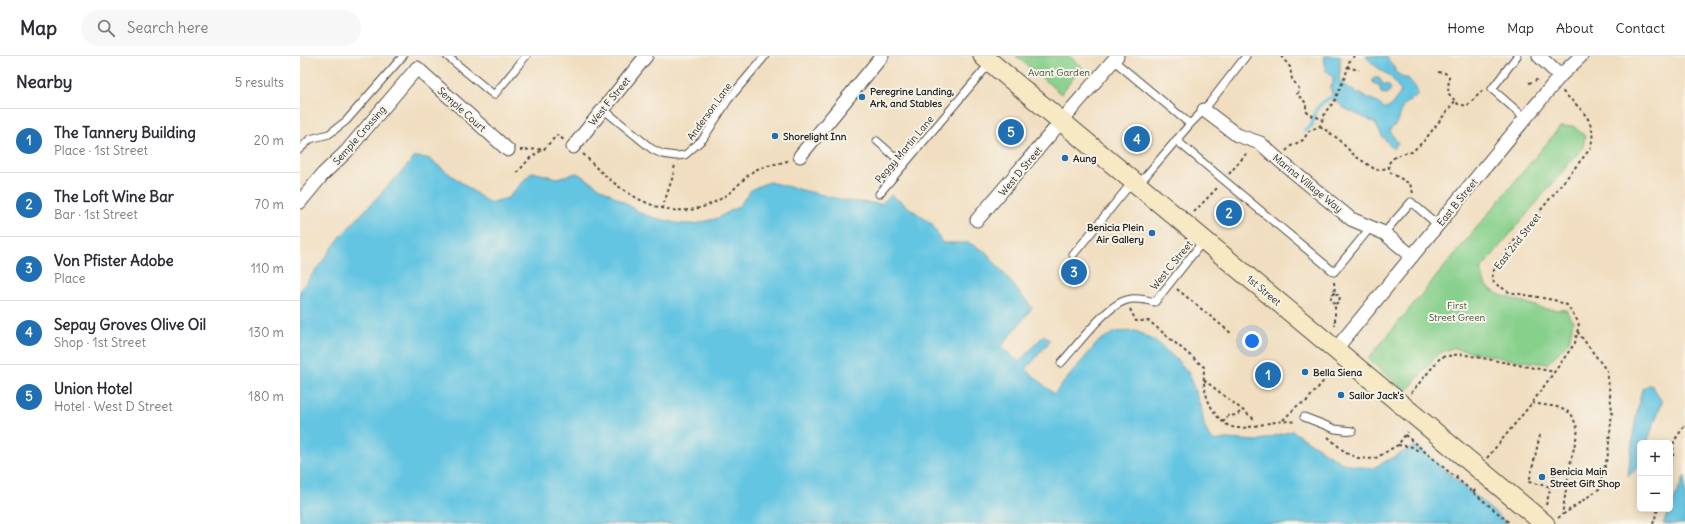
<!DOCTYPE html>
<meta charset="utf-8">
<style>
:root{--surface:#fff;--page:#f7f7f7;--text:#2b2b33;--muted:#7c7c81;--line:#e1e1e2;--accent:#1f6fb2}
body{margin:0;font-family:Delius,sans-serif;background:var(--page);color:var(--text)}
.controls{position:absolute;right:12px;bottom:12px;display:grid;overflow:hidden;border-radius:6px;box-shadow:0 2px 10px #0003}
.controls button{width:36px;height:36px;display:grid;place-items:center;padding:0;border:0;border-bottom:1px solid var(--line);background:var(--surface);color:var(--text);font:20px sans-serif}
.you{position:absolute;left:952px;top:285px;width:14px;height:14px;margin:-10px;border:3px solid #fff;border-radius:50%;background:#1a73e8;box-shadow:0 0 0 6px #1a73e833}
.badge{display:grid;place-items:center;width:26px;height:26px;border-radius:50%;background:var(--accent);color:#fff;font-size:13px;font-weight:700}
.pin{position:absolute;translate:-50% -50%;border:2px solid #fff;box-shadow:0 1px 4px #0006}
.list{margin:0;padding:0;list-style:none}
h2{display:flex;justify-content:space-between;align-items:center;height:52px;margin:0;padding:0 16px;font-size:17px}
h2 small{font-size:13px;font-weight:400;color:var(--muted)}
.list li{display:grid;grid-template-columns:26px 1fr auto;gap:12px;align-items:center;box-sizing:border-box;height:64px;padding:0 16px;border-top:1px solid var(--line)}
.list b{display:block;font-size:15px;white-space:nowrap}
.list p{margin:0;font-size:13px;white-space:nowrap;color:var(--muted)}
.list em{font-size:13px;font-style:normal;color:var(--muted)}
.icon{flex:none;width:22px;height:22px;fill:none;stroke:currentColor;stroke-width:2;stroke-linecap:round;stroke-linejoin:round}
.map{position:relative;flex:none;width:1385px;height:468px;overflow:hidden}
header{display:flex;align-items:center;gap:24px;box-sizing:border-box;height:56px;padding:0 20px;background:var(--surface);border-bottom:1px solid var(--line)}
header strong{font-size:19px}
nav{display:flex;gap:22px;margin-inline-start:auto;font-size:14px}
.search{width:280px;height:36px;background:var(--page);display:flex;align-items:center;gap:10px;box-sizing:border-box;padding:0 14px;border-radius:22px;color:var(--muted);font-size:15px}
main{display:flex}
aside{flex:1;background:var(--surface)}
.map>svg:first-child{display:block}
.green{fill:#87d08c;stroke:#597e5c}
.water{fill:#64c5e2;stroke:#487886}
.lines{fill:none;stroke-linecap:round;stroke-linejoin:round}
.stream{stroke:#64c5e2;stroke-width:3.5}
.lane-casing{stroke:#494641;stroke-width:9}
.street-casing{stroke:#494641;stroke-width:15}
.secondary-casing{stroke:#494641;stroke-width:21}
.path{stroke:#494641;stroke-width:2;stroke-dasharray:3 3;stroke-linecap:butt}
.lane{stroke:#fff;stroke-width:7}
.street{stroke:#fff;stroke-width:13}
.secondary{stroke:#f6e9c3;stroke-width:19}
.poi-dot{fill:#1f6fb2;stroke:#f7f3e8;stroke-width:1.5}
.labels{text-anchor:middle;stroke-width:4;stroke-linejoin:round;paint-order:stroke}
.park-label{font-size:10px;fill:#425443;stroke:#f7f3e8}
.poi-label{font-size:10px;font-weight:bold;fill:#2b2b2b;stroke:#f7f3e8;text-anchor:start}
.street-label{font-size:10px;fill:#2b2b2b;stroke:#f7f3e8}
</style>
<header>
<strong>Map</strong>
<div class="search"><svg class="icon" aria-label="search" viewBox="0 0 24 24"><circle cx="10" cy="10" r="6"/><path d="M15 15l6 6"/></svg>Search here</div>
<nav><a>Home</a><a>Map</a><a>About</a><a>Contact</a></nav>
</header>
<main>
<aside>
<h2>Nearby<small>5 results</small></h2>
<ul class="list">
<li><span class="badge">1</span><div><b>The Tannery Building</b><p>Place · 1st Street</p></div><em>20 m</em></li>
<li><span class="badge">2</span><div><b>The Loft Wine Bar</b><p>Bar · 1st Street</p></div><em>70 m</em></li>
<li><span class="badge">3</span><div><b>Von Pfister Adobe</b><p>Place</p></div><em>110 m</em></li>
<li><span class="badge">4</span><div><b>Sepay Groves Olive Oil</b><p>Shop · 1st Street</p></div><em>130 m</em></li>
<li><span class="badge">5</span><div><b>Union Hotel</b><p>Hotel · West D Street</p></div><em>180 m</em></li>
</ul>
</aside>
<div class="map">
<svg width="1385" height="468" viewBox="0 0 1385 468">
<rect width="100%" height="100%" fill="#f7f3e8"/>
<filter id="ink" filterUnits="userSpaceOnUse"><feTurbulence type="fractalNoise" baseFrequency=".025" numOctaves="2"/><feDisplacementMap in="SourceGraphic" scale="8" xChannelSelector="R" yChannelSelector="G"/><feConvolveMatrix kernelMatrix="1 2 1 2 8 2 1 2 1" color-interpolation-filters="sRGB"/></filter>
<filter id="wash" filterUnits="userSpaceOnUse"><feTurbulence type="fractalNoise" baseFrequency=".012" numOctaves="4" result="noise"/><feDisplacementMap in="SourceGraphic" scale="16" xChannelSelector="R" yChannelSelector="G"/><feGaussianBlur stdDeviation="0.9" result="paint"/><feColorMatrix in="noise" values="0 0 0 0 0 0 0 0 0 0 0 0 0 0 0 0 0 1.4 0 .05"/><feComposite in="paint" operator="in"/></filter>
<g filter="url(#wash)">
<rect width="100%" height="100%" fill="#f1dec0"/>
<!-- green -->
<g class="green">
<polygon points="716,0 769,0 782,11 761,38"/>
<polygon points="1273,70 1285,80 1283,91 1180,214 1186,230 1198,238 1245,253 1266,254 1273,265 1269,286 1247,308 1208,303 1152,292 1138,298 1106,336 1068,303 1260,71"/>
</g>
<!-- water -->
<g class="water">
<path d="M1024,0h16v15l-1,8 7,8 29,14 9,7h5l12,-16c-2,-3 -4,-7 -7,-11 -8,-10 -21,-14 -28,-25h20l9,13 -1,2 10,7h4l8,10 2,6 -3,4h-4l-1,3c-10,4 -8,10 -11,18 -1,4 -6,8 -9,11l4,8 4,5 -5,6 -11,-13 -7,-13 -31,-15 -11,-10 -3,-11 3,-3v-7l-7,-6z"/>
<polygon points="1074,22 1079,22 1084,29 1088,29 1091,33 1087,38 1081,37 1079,29 1075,28 1072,25"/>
<polygon points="115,101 128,102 189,147 208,142 232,116 257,122 277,117 344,159 380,168 396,168 418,162 439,150 452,133 469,126 547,145 581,148 591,139 632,168 642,187 669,187 686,196 732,252 701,291 719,306 744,279 750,285 726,313 754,338 799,285 815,276 836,275 857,286 877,304 888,316 902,355 904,369 909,381 915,385 926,383 957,385 992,375 1042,407 1071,413 1113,391 1118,391 1208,468 0,468 0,235 42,179"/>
<path d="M1351,328l11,18 -15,41h-7v23l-12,10c3,-29 7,-58 14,-87z"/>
<polygon points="1385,420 1385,468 1363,468"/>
</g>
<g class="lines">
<!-- stream -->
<path class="stream" d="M1005,74l7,-5c3,-16 6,-21 21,-29"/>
</g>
</g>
<g filter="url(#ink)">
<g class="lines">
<defs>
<g id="lane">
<polyline points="147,0 194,39 226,0"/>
<polyline points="1217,0 1192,33 1225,62"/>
<polyline points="813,4 890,68"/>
<polyline points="303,53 352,93 362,98 376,100 385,99 403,83 428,44 465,0"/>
<polyline points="876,84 1034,216 1070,172"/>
<polyline points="577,85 604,109"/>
<polyline points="0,93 10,83 29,78 46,65 103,0"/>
<polyline points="838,129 890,68 904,54 946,0"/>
<polyline points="579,138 690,7"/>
<polyline points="1084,177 1111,146 1138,169"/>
<polyline points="773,199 833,125"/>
<path d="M761,307c15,-16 45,-58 66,-63 9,-3 19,0 28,2l49,-62"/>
<polyline points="1004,361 1035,373 1052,375"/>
</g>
<g id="street">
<polyline points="1239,0 1260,20"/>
<polyline points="117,12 208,94"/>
<polyline points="904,54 937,79 960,87 979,104 1051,163 1084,177 1112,200"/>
<polyline points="273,91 346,0"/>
<polyline points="500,100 582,0"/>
<polyline points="0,146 23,118 46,96 117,12"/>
<polyline points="677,164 817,0"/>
<polyline points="1035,294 1260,20 1281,0"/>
</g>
<polyline id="secondary" points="683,0 1245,468"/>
</defs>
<!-- lane casing -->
<use href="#lane" class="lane-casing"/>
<!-- street casing -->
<use href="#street" class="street-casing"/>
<!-- secondary casing -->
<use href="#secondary" class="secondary-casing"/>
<!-- path -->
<g class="path">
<polyline points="981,0 990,11 992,23 1000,34 997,38 1006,47 1006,55 1010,59 1023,63"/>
<polyline points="1134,0 1135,1"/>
<polyline points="1047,11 1059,14"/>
<polyline points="1138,16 1145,17 1149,20 1148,37 1158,48 1167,50 1184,33"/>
<polyline points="1229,27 1239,23"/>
<polyline points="1020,70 1037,82 1055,100 1076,114 1089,112"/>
<polyline points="220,94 244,93 257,79 264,84"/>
<polyline points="986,95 991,90 1003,84 1009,75 1020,70 1026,55 1034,46 1046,18 1049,6 1054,0"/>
<path d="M283,98c6,5 10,11 15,15 35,33 79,57 124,29 12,-7 20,-18 30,-26 8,-6 28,-8 38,-12"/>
<polyline points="217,117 230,102 244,93"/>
<polyline points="929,118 946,98"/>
<path d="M1113,137l-3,-9 -19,-11 -3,-8c4,-9 15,-12 24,-13l12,-11 31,-40"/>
<polyline points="362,153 373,120 375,108"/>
<polyline points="894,156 918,131"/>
<polyline points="1034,226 1035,237 1040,240 1039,246 1035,248 1035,270"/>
<polyline points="877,233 932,278"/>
<polyline points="1035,237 1031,239 1031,245 1035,248"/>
<path d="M830,253l6,12h13l55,46c0,7 -1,15 1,22 3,17 16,41 37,39 18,-2 35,-9 54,-6"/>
<polyline points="904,324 954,363"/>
<polyline points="1111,337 1141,301 1161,298 1255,316"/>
<polyline points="1232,347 1257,351 1271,357 1278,374 1270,409 1262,459"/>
<polyline points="983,364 999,348 1005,347 1033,314"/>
<polyline points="923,366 928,360 937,359 942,354"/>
<polyline points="1105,379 1211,468"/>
<polyline points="1240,379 1229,426 1251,431"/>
<polyline points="1028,381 1046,397 1058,402 1074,403 1098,389 1107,376"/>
<polyline points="1098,389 1113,391 1119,396"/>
<path d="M1187,402l45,-55 43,-60 4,-20 -12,-18 -13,-5 -45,-8 -15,-9 -2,-10 19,-28 29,-34 50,-62c9,-28 -9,-39 -28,-58"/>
<polyline points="1370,412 1373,400 1374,385 1385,369"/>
<polyline points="1156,422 1158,418"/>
<polyline points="1173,436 1176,433"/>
<polyline points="1246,449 1256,411"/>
<polyline points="1258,462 1299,433 1308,398 1312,355 1307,315 1277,275"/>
<polyline points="1353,468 1358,453"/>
</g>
<!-- lane -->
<use href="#lane" class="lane"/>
<!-- street -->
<use href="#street" class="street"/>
<!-- secondary -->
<use href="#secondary" class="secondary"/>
</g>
</g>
<!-- markers -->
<g class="poi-dot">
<circle cx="562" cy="41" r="4"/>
<circle cx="475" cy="80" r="4"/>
<circle cx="765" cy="102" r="4"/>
<circle cx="852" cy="177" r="4"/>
<circle cx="1005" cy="316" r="4"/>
<circle cx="1041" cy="339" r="4"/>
<circle cx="1242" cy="421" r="4"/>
</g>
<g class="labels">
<!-- park labels -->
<g class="park-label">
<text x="759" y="20">Avant Garden</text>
<text x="1157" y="253">First<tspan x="1157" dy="12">Street Green</tspan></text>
</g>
<!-- poi labels -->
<g class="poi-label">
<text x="570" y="39">Peregrine Landing,<tspan x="570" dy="12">Ark, and Stables</tspan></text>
<text x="483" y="84">Shorelight Inn</text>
<text x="773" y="106">Aung</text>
<text x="844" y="175" text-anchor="end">Benicia Plein<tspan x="844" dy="12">Air Gallery</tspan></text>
<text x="1013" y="320">Bella Siena</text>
<text x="1049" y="343">Sailor Jack's</text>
<text x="1250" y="419">Benicia Main<tspan x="1250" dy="12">Street Gift Shop</tspan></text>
</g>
<!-- street labels -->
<g class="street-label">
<text transform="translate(309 45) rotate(-51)" y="4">West F Street</text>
<text transform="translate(162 53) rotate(42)" y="4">Semple Court</text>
<text transform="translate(409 55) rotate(-54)" y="4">Anderson Lane</text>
<text transform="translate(59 79) rotate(-49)" y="4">Semple Crossing</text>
<text transform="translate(604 93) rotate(-50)" y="4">Peggy Martin Lane</text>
<text transform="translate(720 115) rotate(-50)" y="4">West D Street</text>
<text transform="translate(1008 127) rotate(39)" y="4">Marina Village Way</text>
<text transform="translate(1157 146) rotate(-51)" y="4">East B Street</text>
<text transform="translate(1217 185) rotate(-52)" y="4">East 2nd Street</text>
<text transform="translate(871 209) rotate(-51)" y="4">West C Street</text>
<text transform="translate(964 234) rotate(40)" y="4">1st Street</text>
</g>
</g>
</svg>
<div class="controls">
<button>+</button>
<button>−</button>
</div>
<div class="you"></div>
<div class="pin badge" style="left:968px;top:319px">1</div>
<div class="pin badge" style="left:929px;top:157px">2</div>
<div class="pin badge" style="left:774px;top:216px">3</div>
<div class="pin badge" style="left:837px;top:83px">4</div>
<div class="pin badge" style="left:711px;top:76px">5</div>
</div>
</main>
